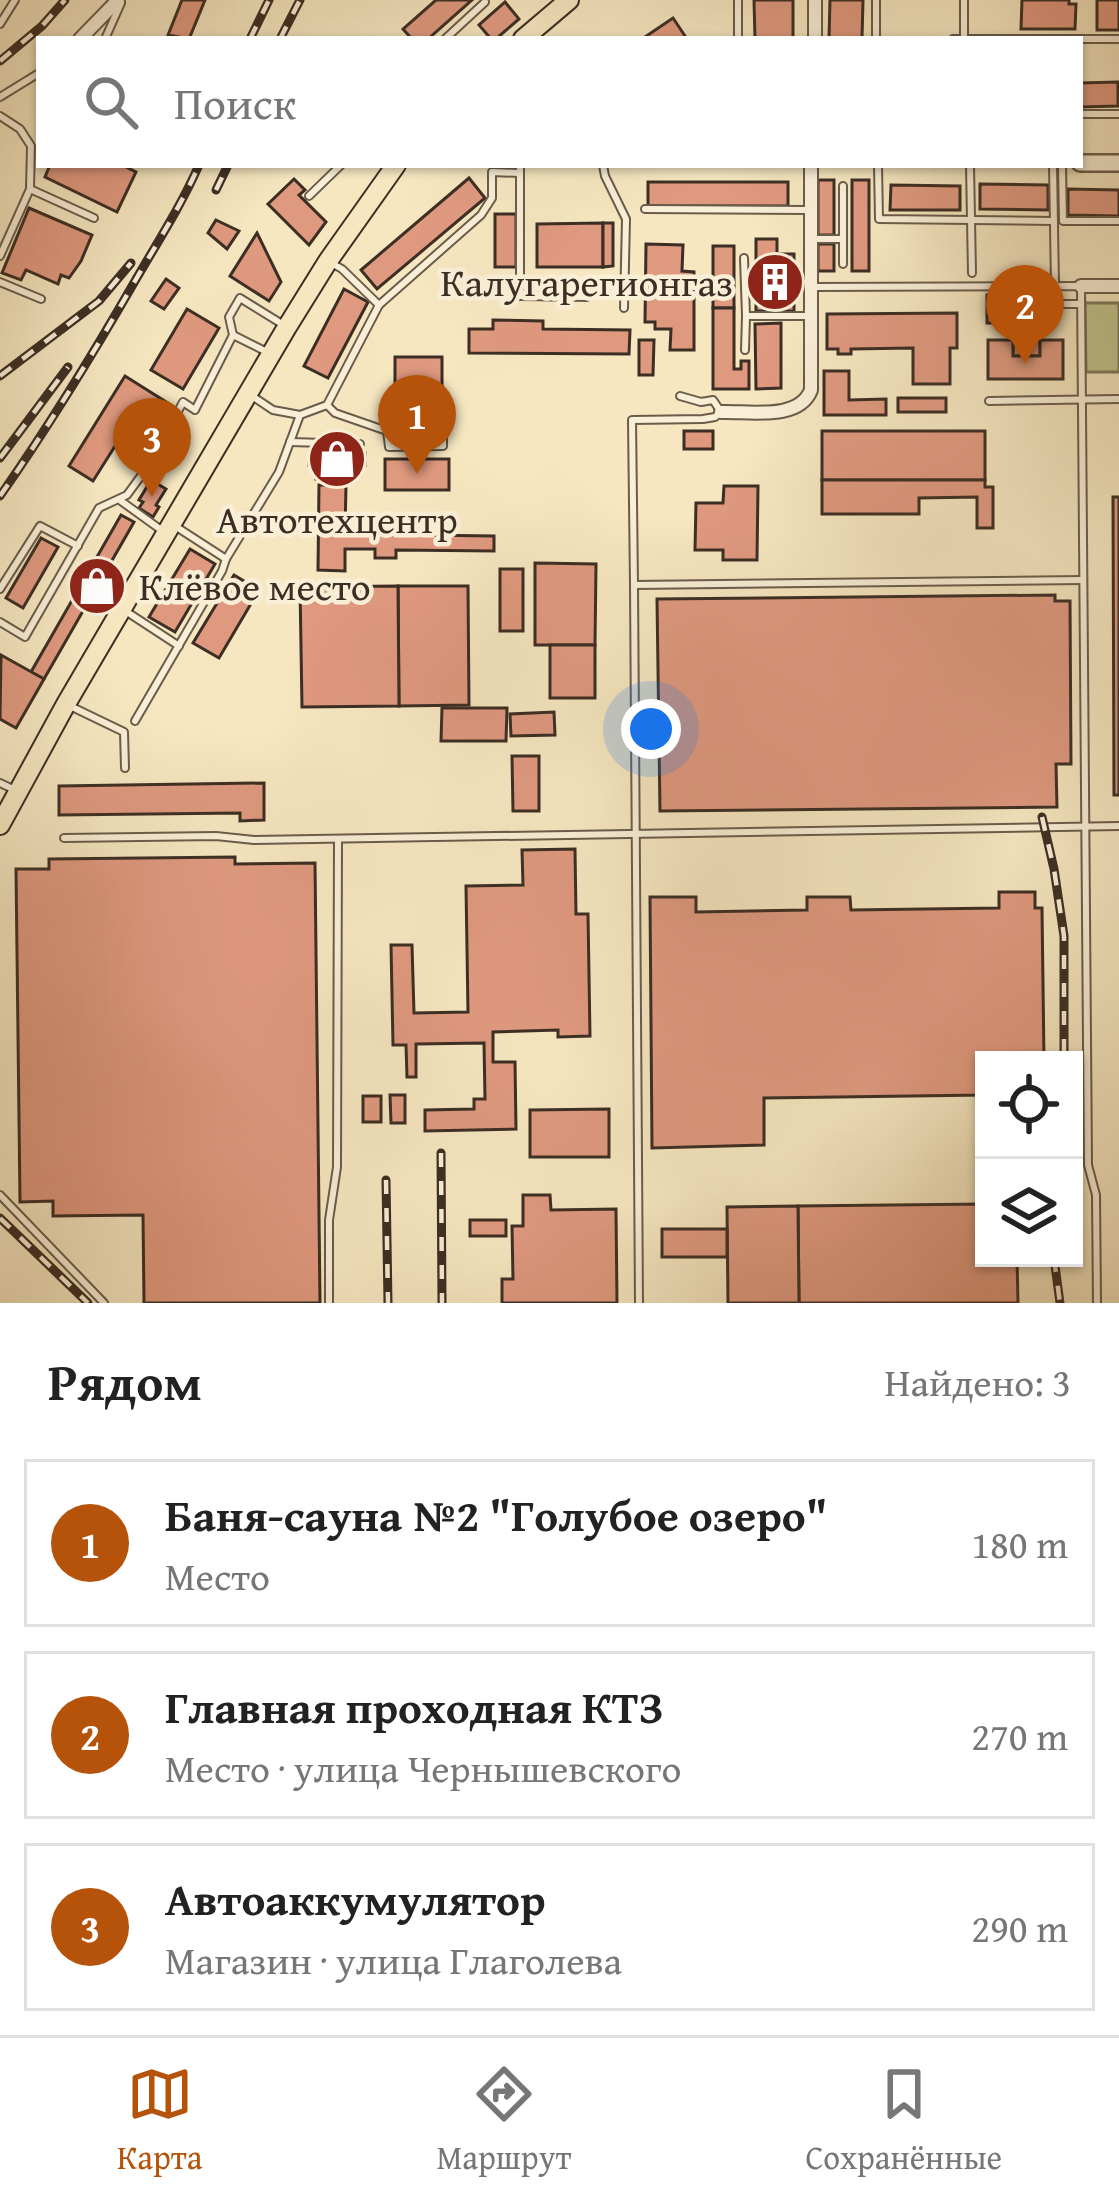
<!DOCTYPE html>
<html lang="ru">
<meta charset="utf-8">
<style>
:root{--surface:#fff;--page:#f6f6f6;--text:#222;--muted:#767676;--line:#e0e0e0;--accent:#b45309}
body{margin:0;font-family:"Gentium Book Plus",serif;background:var(--page);color:var(--text)}
.controls{position:absolute;right:36px;bottom:36px;display:grid;overflow:hidden;border-radius:0px;box-shadow:0 3px 9px #0004}
.controls button{width:108px;height:108px;display:grid;place-items:center;padding:0;border:0;border-bottom:3px solid var(--line);background:var(--surface);color:var(--text);font:60px sans-serif}
.you{position:absolute;left:651px;top:729px;width:42px;height:42px;margin:-30px;border:9px solid #fff;border-radius:50%;background:#1a73e8;box-shadow:0 0 0 18px #1a73e833}
.badge{display:grid;place-items:center;width:78px;height:78px;border-radius:50%;background:var(--accent);color:#fff;font-size:39px;font-weight:700}
.pin{position:absolute;translate:-50% -99px;filter:drop-shadow(0 3px 6px #0008)}
.pin::after{content:'';position:absolute;top:63px;width:42px;height:36px;background:inherit;clip-path:polygon(0 0,100% 0,50% 100%)}
.list{margin:0;padding:0;list-style:none}
h2{display:flex;justify-content:space-between;align-items:center;height:156px;margin:0;padding:0 48px;font-size:51px}
h2 small{font-size:39px;font-weight:400;color:var(--muted)}
.list li{display:grid;grid-template-columns:78px 1fr auto;gap:36px;align-items:center;box-sizing:border-box;height:168px;margin:0 24px 24px;padding:0 24px;border:3px solid var(--line);border-radius:0px}
.list b{display:block;font-size:45px;white-space:nowrap}
.list p{margin:0;font-size:39px;white-space:nowrap;color:var(--muted)}
.list em{font-size:39px;font-style:normal;color:var(--muted)}
.icon{flex:none;width:66px;height:66px;fill:none;stroke:currentColor;stroke-width:2;stroke-linecap:round;stroke-linejoin:round}
.map{position:relative;flex:none;width:1119px;height:1303px;overflow:hidden}
.search{position:absolute;background:var(--surface);box-shadow:0 3px 9px #0004;left:36px;right:36px;top:36px;height:132px;display:flex;align-items:center;gap:30px;box-sizing:border-box;padding:0 42px;border-radius:0px;color:var(--muted);font-size:45px}
.sheet{height:732px;background:var(--surface)}
nav{display:flex;justify-content:space-around;align-items:center;box-sizing:border-box;height:168px;border-top:3px solid var(--line);background:var(--surface);font-size:33px;color:var(--muted)}
nav a{display:grid;justify-items:center;gap:6px}
nav .on{color:var(--accent)}
.map>svg:first-child{display:block}
.green{fill:#c2c48e;stroke:#7f7959;stroke-width:3}
.building{fill:#df997f;stroke:#3c2e24;stroke-width:3}
.lines{fill:none;stroke-linecap:round;stroke-linejoin:round}
.service-casing{stroke:#6a5c4b;stroke-width:10}
.minor-casing{stroke:#6a5c4b;stroke-width:16}
.tertiary-casing{stroke:#6a5c4b;stroke-width:20}
.primary-casing{stroke:#3c2e24;stroke-width:22}
.service{stroke:#f9efd7;stroke-width:6}
.minor{stroke:#f9efd7;stroke-width:12}
.tertiary{stroke:#f9efd7;stroke-width:15}
.primary{stroke:#f6e7c1;stroke-width:18}
.rail-casing{stroke:#3c2e24;stroke-width:9}
.rail{stroke:#f9efd7;stroke-width:4.5;stroke-dasharray:14;stroke-linecap:butt}
.labels{text-anchor:middle;stroke-width:9;stroke-linejoin:round;paint-order:stroke}
.poi-label{font-size:39px;fill:#3c2e24;stroke:#f9efd7;text-anchor:end}
</style>
<div class="map">
<svg width="1119" height="1303" viewBox="0 0 1119 1303">
<rect width="100%" height="100%" fill="#f6e7c1"/>
<filter id="stains"><feTurbulence type="fractalNoise" baseFrequency=".00167" numOctaves="4"/><feColorMatrix values="0 0 0 0 .2 0 0 0 0 .09 0 0 0 0 .02 0 0 0 .5 -.17"/></filter>
<radialGradient id="worn" r=".72"><stop offset=".6" stop-color="#630" stop-opacity="0"/><stop offset="1" stop-color="#630" stop-opacity=".3"/></radialGradient>
<!-- green -->
<polygon class="green" points="1085,303 1119,303 1119,372 1086,372"/>
<!-- building -->
<g class="building">
<polygon points="182,0 205,0 189,39 168,35"/>
<polygon points="436,0 472,0 428,39 412,39 403,29"/>
<polygon points="754,0 793,0 793,39 755,39"/>
<polygon points="830,0 863,0 862,39 829,39"/>
<polygon points="1022,0 1069,0 1069,4 1076,4 1075,29 1021,29"/>
<rect x="1097" y="0" width="22" height="30"/>
<polygon points="505,2 519,19 496,39 491,39 479,25"/>
<polygon points="673,18 687,39 642,39"/>
<polygon points="1118,82 1118,106 1080,107 1080,83"/>
<polygon points="50,165 122,165 136,172 117,212 45,177"/>
<polygon points="469,178 485,198 377,289 361,270"/>
<polygon points="294,179 305,190 299,195 326,222 309,245 268,204"/>
<rect x="818" y="180" width="16" height="55"/>
<rect x="852" y="180" width="17" height="91"/>
<rect x="648" y="182" width="140" height="24"/>
<polygon points="980,184 1048,185 1048,210 980,209"/>
<polygon points="891,185 960,186 960,210 890,210"/>
<polygon points="1068,189 1119,190 1119,216 1068,215"/>
<polygon points="29,208 92,235 81,261 69,278 61,275 58,284 26,270 21,280 2,273"/>
<rect x="495" y="214" width="21" height="53"/>
<polygon points="216,220 239,231 227,249 208,233"/>
<polygon points="603,223 603,267 537,267 537,224"/>
<polygon points="603,223 613,223 613,266 603,267"/>
<polygon points="257,233 281,282 269,301 230,276"/>
<polygon points="756,239 777,239 777,254 794,254 794,311 756,311"/>
<polygon points="646,244 683,245 682,271 694,272 694,350 670,350 671,329 655,329 655,322 645,322"/>
<rect x="818" y="244" width="16" height="27"/>
<rect x="713" y="246" width="21" height="62"/>
<polygon points="166,279 179,288 164,309 151,301"/>
<polygon points="344,289 368,302 328,378 304,366"/>
<rect x="987" y="295" width="22" height="28"/>
<polygon points="713,308 734,308 734,369 741,369 741,361 749,361 749,389 713,389"/>
<polygon points="187,309 219,328 183,389 151,370"/>
<polygon points="957,313 957,348 950,348 950,384 913,384 913,348 851,349 851,354 838,354 838,349 827,349 827,314"/>
<polygon points="493,320 543,321 543,329 630,330 629,354 469,353 469,329 493,329"/>
<polygon points="781,323 781,388 756,389 755,324"/>
<rect x="1013" y="332" width="27" height="24"/>
<polygon points="639,340 654,340 653,375 639,375"/>
<polygon points="988,340 1013,340 1013,356 1040,356 1040,340 1063,340 1063,379 988,379"/>
<rect x="395" y="357" width="47" height="30"/>
<polygon points="824,371 849,371 849,400 886,399 886,415 824,415"/>
<polygon points="125,376 171,405 161,422 139,408 93,481 69,466"/>
<rect x="898" y="398" width="48" height="14"/>
<rect x="684" y="431" width="29" height="18"/>
<rect x="822" y="431" width="163" height="49"/>
<polygon points="310,452 365,453 365,465 309,465"/>
<rect x="385" y="459" width="64" height="31"/>
<polygon points="317,465 353,466 353,480 316,479"/>
<polygon points="151,480 166,489 156,505 159,507 153,517 139,508 143,502 139,500"/>
<polygon points="822,480 985,480 985,487 993,487 993,528 977,528 977,497 919,498 919,514 822,514"/>
<polygon points="319,485 346,485 345,534 494,536 494,551 396,550 396,558 375,558 375,549 345,549 345,571 318,570"/>
<polygon points="724,486 758,486 757,560 723,560 723,550 695,550 696,503 723,503"/>
<polygon points="1113,497 1119,497 1119,795 1114,795"/>
<polygon points="121,515 134,522 44,679 31,672"/>
<polygon points="41,538 58,547 23,608 6,598"/>
<polygon points="190,549 215,564 175,632 149,617"/>
<polygon points="535,563 596,564 595,645 535,645"/>
<rect x="500" y="569" width="23" height="62"/>
<polygon points="234,575 259,590 219,658 193,643"/>
<polygon points="398,586 468,586 469,705 399,706"/>
<polygon points="398,586 399,706 302,707 300,587"/>
<polygon points="1055,595 1055,601 1070,601 1071,764 1056,764 1057,807 660,811 657,599"/>
<rect x="550" y="645" width="45" height="53"/>
<polygon points="1,655 44,679 16,728 0,719"/>
<polygon points="442,708 507,708 506,741 441,741"/>
<polygon points="554,712 555,735 511,736 510,714"/>
<polygon points="512,756 539,756 539,811 513,811"/>
<polygon points="264,783 264,820 240,821 240,813 59,815 59,786"/>
<polygon points="575,849 576,914 588,914 590,1036 558,1037 558,1030 493,1032 493,1062 515,1062 516,1129 425,1131 425,1110 474,1109 474,1099 485,1099 484,1043 416,1044 416,1077 407,1077 406,1045 393,1045 391,945 412,945 414,1013 468,1012 466,886 523,885 522,850"/>
<polygon points="235,857 235,864 315,863 320,1303 144,1303 143,1215 53,1216 53,1201 20,1202 16,869 49,869 49,859"/>
<polygon points="999,892 1035,892 1035,908 1042,908 1044,1060 984,1060 984,1095 764,1098 764,1145 652,1148 650,897 696,897 696,912 807,910 807,897 850,897 851,910 999,908"/>
<polygon points="390,1095 405,1095 405,1123 391,1123"/>
<rect x="363" y="1096" width="18" height="26"/>
<polygon points="609,1109 609,1157 530,1157 530,1110"/>
<polygon points="523,1195 550,1195 551,1210 616,1209 617,1303 502,1303 502,1279 513,1279 512,1226 523,1226"/>
<polygon points="984,1204 984,1258 1017,1258 1018,1303 799,1303 798,1206"/>
<polygon points="798,1206 799,1303 728,1303 727,1207"/>
<rect x="470" y="1220" width="36" height="16"/>
<rect x="662" y="1229" width="65" height="28"/>
</g>
<g class="lines">
<defs>
<g id="service">
<polyline points="738,0 738,39"/>
<polyline points="876,0 876,39"/>
<polyline points="964,0 964,38"/>
<polyline points="0,24 15,0"/>
<polyline points="105,39 121,3"/>
<polyline points="445,39 485,2"/>
<polyline points="953,39 1119,39"/>
<polyline points="0,97 39,73"/>
<polyline points="1080,114 1119,114"/>
<polyline points="0,116 20,129 31,146 30,189 0,256"/>
<polyline points="520,165 520,296 587,297"/>
<polyline points="603,165 605,176 626,219 624,308"/>
<polyline points="878,165 879,219 1054,221"/>
<polyline points="970,165 972,273"/>
<polyline points="1053,165 1055,286"/>
<polyline points="1062,165 1063,221 1119,221"/>
<polyline points="843,186 843,264"/>
<polyline points="30,189 94,218"/>
<polyline points="309,196 341,165"/>
<polyline points="645,209 809,210"/>
<polyline points="811,239 843,239"/>
<polyline points="744,258 746,316"/>
<polyline points="333,264 342,269 379,305"/>
<polyline points="0,282 41,299"/>
<polyline points="813,287 1081,286 1088,1165 1096,1195 1097,1303"/>
<polyline points="1013,304 1081,304"/>
<polyline points="233,335 269,353"/>
<polyline points="745,350 746,316 810,316"/>
<polyline points="249,394 273,410 300,415"/>
<polyline points="680,396 701,402 713,400 721,412 715,417 703,419 632,420 634,585 1083,580"/>
<polyline points="989,401 1119,399"/>
<path d="M327,405l8,8 52,18 2,16 54,-1v-19c-18,-16 -38,-8 -56,4"/>
<polyline points="290,442 360,444"/>
<polyline points="121,501 164,532"/>
<polyline points="175,526 226,559 279,472 300,415 327,405 379,305 481,215 492,198 492,172 520,173"/>
<polyline points="634,585 639,1303"/>
<polyline points="0,589 40,526 78,546"/>
<polyline points="127,612 179,646"/>
<polyline points="0,622 25,637 99,508 127,495 149,465 183,402 195,410 233,335 229,317 240,298 282,324"/>
<polyline points="68,705 124,732 125,768"/>
<polyline points="135,721 222,571 226,559"/>
<polyline points="0,783 15,790"/>
<polyline points="64,838 216,836 254,840 1119,826"/>
<polyline points="0,1195 104,1303"/>
<polyline points="329,1303 329,1220 337,1167 338,839"/>
</g>
<g id="minor">
<polyline points="80,39 118,0"/>
<polyline points="815,39 815,0"/>
<polyline points="1081,286 1119,286"/>
<path d="M721,412c28,-1 78,9 90,-22v-225"/>
</g>
<polyline id="tertiary" points="1080,163 1119,163"/>
<g id="primary">
<polyline points="523,39 569,0"/>
<polyline points="0,825 66,704 287,327 328,261 396,165"/>
</g>
</defs>
<!-- service casing -->
<use href="#service" class="service-casing"/>
<!-- minor casing -->
<use href="#minor" class="minor-casing"/>
<!-- tertiary casing -->
<use href="#tertiary" class="tertiary-casing"/>
<!-- primary casing -->
<use href="#primary" class="primary-casing"/>
<!-- service -->
<use href="#service" class="service"/>
<!-- minor -->
<use href="#minor" class="minor"/>
<!-- tertiary -->
<use href="#tertiary" class="tertiary"/>
<!-- primary -->
<use href="#primary" class="primary"/>
<defs>
<g id="rail">
<polyline points="250,39 269,0"/>
<polyline points="280,39 300,0"/>
<polyline points="0,61 42,26 65,0"/>
<polyline points="216,190 228,165"/>
<polyline points="0,376 99,301 131,263"/>
<polyline points="0,458 68,367"/>
<path d="M0,496c49,-70 93,-142 135,-215 22,-38 46,-75 64,-116"/>
<polyline points="1042,817 1054,869 1064,936 1064,1060"/>
<polyline points="441,1153 442,1303"/>
<polyline points="386,1180 388,1303"/>
<polyline points="0,1218 88,1303"/>
<polyline points="1054,1258 1060,1303"/>
</g>
</defs>
<!-- rail casing -->
<use href="#rail" class="rail-casing"/>
<!-- rail -->
<use href="#rail" class="rail"/>
</g>
<!-- icons -->
<defs>
<symbol id="building-disc" viewBox="-11 -11 22 22"><circle r="9.5" fill="#8f2418" stroke="#f9efd7"/><path d="M-4-6H4V6H1V3H-1V6H-4ZM-2.5-4.3h1.7v1.8h-1.7ZM.8-4.3h1.7v1.8H.8ZM-2.5-1h1.7V.8h-1.7ZM.8-1h1.7V.8H.8Z" fill="#fff"/></symbol>
<symbol id="shop-disc" viewBox="-11 -11 22 22"><circle r="9.5" fill="#8f2418" stroke="#f9efd7"/><path d="M-5-2.5h2.3a2.7 3.5 0 0 1 5.4 0H5L5.5 6h-11ZM-1.5-2.5h3a1.5 2.3 0 0 0-3 0Z" fill="#fff"/></symbol>
</defs>
<g fill-rule="evenodd">
<use href="#building-disc" x="742" y="249" width="66" height="66"/>
<use href="#shop-disc" x="304" y="426" width="66" height="66"/>
<use href="#shop-disc" x="64" y="553" width="66" height="66"/>
</g>
<g class="labels">
<!-- poi labels -->
<g class="poi-label">
<text x="733" y="296">Калугарегионгаз</text>
<text x="337" y="533" text-anchor="middle">Автотехцентр</text>
<text x="139" y="600" text-anchor="start">Клёвое место</text>
</g>
</g>
<rect width="100%" height="100%" filter="url(#stains)"/>
<rect width="100%" height="100%" fill="url(#worn)"/>
</svg>
<div class="controls">
<button><svg class="icon" aria-label="locate" viewBox="0 0 24 24"><circle cx="12" cy="12" r="6"/><path d="M12 2v4M12 18v4M2 12h4M18 12h4"/></svg></button>
<button><svg class="icon" aria-label="layers" viewBox="0 0 24 24"><path d="M12 4l9 5-9 5-9-5zM3 14l9 5 9-5"/></svg></button>
</div>
<div class="you"></div>
<div class="pin badge" style="left:417px;top:474px">1</div>
<div class="pin badge" style="left:1025px;top:364px">2</div>
<div class="pin badge" style="left:152px;top:497px">3</div>
<div class="search"><svg class="icon" aria-label="search" viewBox="0 0 24 24"><circle cx="10" cy="10" r="6"/><path d="M15 15l6 6"/></svg>Поиск</div>
</div>
<section class="sheet">
<h2>Рядом<small>Найдено: 3</small></h2>
<ul class="list">
<li><span class="badge">1</span><div><b>Баня-сауна №2 &quot;Голубое озеро&quot;</b><p>Место</p></div><em>180 m</em></li>
<li><span class="badge">2</span><div><b>Главная проходная КТЗ</b><p>Место · улица Чернышевского</p></div><em>270 m</em></li>
<li><span class="badge">3</span><div><b>Автоаккумулятор</b><p>Магазин · улица Глаголева</p></div><em>290 m</em></li>
</ul>
</section>
<nav>
<a class="on"><svg class="icon" aria-label="map" viewBox="0 0 24 24"><path d="M3 6l6-2 6 2 6-2v14l-6 2-6-2-6 2zM9 4v14M15 6v14"/></svg>Карта</a>
<a><svg class="icon" aria-label="directions" viewBox="0 0 24 24"><path d="M12 3l9 9-9 9-9-9zM9 14v-3h6M13 9l2 2-2 2"/></svg>Маршрут</a>
<a><svg class="icon" aria-label="saved" viewBox="0 0 24 24"><path d="M7 4h10v16l-5-4-5 4z"/></svg>Сохранённые</a>
</nav>
